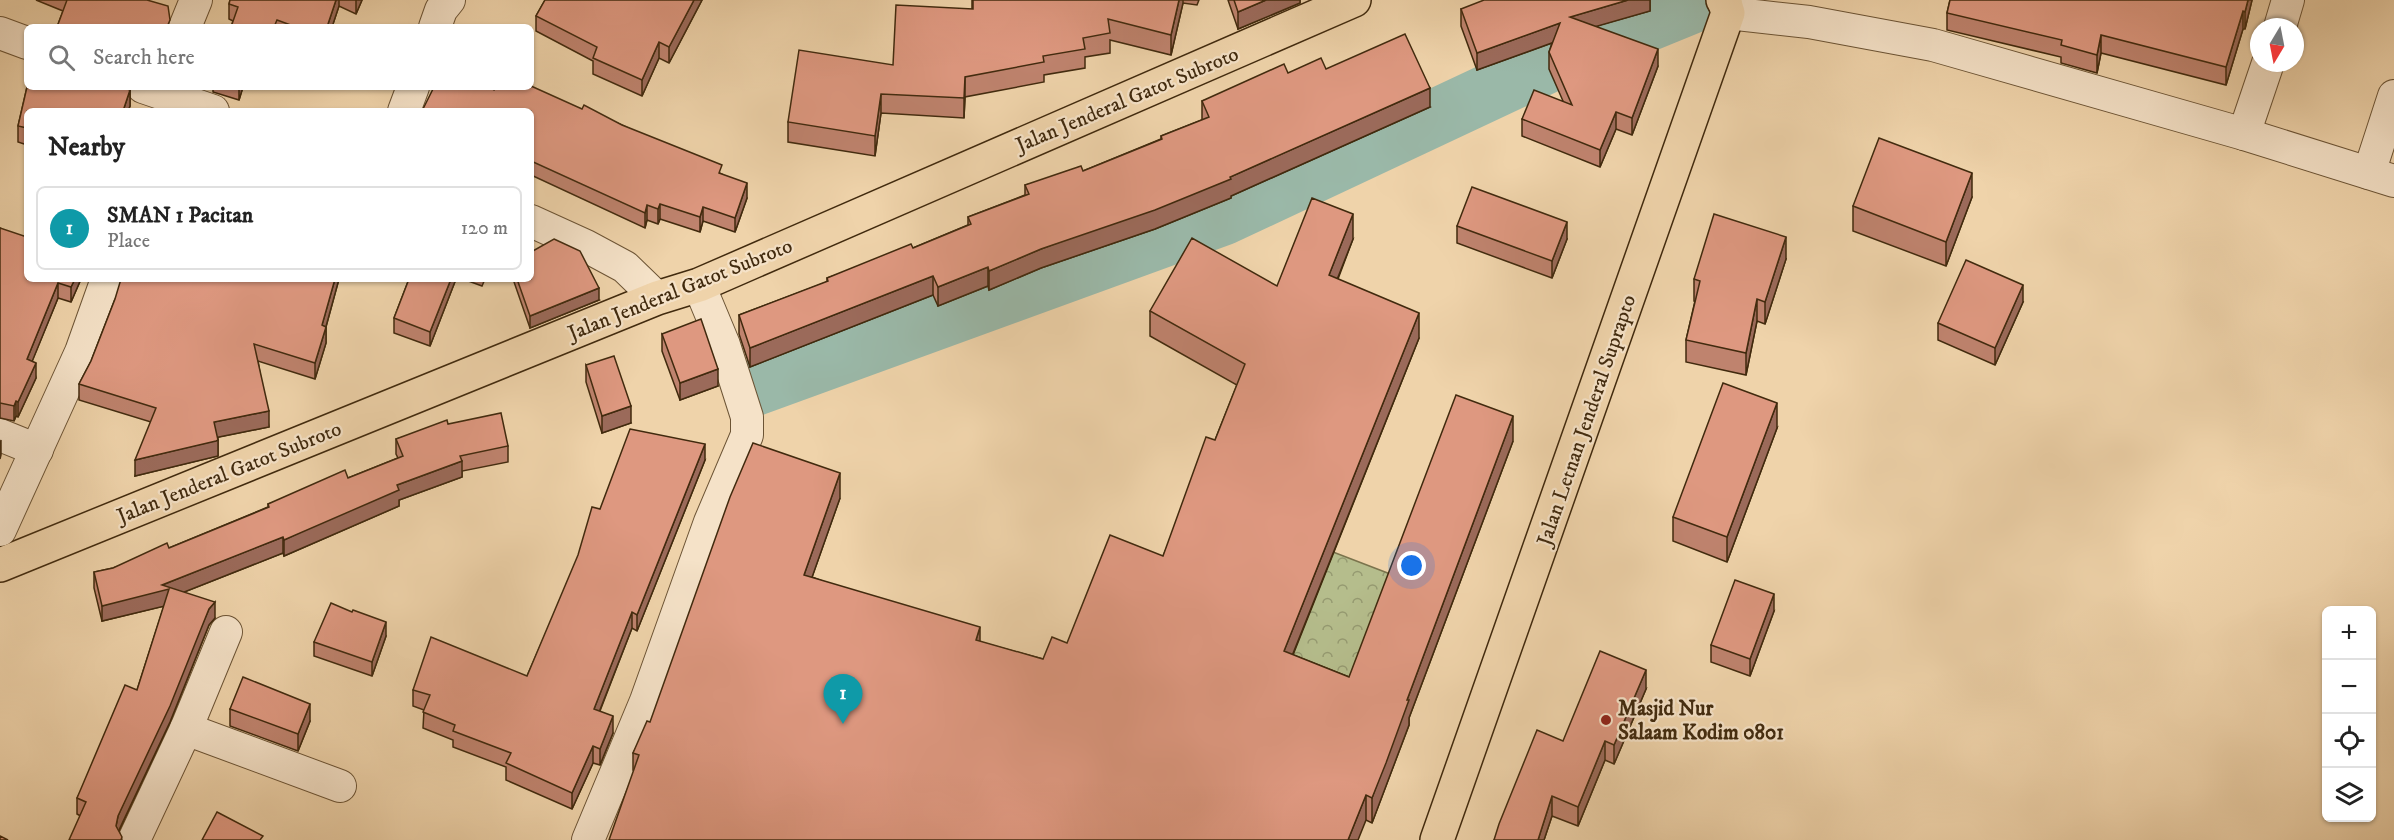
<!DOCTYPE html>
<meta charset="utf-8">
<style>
:root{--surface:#fff;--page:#f2f2f2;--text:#222;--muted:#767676;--line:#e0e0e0;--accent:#ea580c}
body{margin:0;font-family:"IM FELL DW Pica",serif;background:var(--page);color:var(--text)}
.controls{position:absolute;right:18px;bottom:18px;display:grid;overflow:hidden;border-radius:9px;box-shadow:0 2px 4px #0004}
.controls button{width:54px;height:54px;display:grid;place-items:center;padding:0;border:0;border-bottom:2px solid var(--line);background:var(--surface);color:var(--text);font:30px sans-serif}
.compass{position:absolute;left:2250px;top:18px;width:54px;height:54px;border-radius:50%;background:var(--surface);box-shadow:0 2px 4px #0004;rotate:190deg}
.you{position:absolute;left:1412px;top:566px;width:21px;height:21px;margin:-15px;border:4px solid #fff;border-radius:50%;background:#1a73e8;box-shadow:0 0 0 9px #1a73e833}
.badge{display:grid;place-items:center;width:39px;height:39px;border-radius:50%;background:var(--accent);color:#fff;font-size:20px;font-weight:700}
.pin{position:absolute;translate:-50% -50px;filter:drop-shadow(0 2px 3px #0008)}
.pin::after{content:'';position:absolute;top:32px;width:21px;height:18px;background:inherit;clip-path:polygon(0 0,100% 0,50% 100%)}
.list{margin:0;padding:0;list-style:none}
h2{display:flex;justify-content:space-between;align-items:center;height:78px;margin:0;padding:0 24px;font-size:26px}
h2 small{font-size:20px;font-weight:400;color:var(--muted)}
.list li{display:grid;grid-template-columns:39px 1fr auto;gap:18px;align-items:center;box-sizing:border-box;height:84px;margin:0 12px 12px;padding:0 12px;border:2px solid var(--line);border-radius:9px}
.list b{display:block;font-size:22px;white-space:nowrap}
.list p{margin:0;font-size:20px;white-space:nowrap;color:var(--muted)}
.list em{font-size:20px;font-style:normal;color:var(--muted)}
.icon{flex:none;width:33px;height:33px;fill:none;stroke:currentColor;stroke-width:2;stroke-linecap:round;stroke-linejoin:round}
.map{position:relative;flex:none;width:2394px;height:840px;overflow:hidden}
.search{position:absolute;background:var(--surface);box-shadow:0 2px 4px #0004;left:24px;top:24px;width:510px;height:66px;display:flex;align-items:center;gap:15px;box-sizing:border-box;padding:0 21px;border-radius:9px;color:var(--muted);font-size:22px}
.panel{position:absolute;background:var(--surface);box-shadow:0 2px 4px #0004;left:24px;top:108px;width:510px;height:174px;border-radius:9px}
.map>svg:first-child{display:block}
.park{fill:url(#park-crowns);stroke:#7b744d;stroke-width:1.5}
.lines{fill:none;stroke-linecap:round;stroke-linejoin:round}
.river{stroke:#9ab8a8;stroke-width:57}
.minor-casing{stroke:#6c5435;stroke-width:34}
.major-casing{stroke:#412a0e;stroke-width:36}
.highway-casing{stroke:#412a0e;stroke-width:36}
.minor{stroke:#f5e2c8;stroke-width:32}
.major{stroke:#efd3aa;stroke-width:33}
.highway{stroke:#efd3aa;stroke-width:33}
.wall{fill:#bf836e;stroke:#412a0e;stroke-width:1.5}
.shaded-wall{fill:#9b6a5a;stroke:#412a0e;stroke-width:1.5}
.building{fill:#de9880;stroke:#412a0e;stroke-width:1.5}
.poi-dot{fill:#8f2418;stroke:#f5e2c8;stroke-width:2}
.labels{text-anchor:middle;stroke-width:4.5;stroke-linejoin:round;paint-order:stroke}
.street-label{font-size:21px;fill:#412a0e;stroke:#f5e2c8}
.poi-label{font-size:21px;font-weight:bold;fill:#412a0e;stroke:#f5e2c8;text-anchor:start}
</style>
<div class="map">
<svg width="2394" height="840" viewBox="0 0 2394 840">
<defs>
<pattern id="park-crowns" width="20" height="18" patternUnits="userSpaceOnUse" patternTransform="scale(1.5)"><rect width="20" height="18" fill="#b5bd8c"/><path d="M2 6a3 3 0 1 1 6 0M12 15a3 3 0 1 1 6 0" fill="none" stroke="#959a71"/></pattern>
</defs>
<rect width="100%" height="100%" fill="#efd3aa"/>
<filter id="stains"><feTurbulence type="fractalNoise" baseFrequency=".00333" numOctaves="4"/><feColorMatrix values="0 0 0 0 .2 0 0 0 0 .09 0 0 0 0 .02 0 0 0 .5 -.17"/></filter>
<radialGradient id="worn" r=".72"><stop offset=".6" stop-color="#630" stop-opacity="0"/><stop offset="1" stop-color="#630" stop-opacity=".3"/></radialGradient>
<!-- park -->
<polygon class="park" points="1333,552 1398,577 1354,691 1288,666"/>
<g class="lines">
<!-- river -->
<polyline class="river" points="751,389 1223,217 1562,58 1704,0"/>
<defs>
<g id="minor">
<polyline points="1728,13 1809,22 1933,45 2244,134 2394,181"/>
<polyline points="185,27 196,0"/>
<polyline points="435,27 441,10 449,0"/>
<polyline points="2280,27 2288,0"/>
<polyline points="0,33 27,43"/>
<polyline points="143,87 213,111"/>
<polyline points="404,111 413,87"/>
<polyline points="2244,134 2268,63"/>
<polyline points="2369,173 2394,96"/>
<polyline points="531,221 586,246 625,267 657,298"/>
<polyline points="0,435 37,450"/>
<polyline points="0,530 81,352 107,279"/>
<polyline points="186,729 340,786"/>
<polyline points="134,840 186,729 226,632"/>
<polyline points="588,840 646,701 710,522 747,435 747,417 724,345 699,285"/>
</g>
<polyline id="major" points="1437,840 1728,13 1724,0"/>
<g id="highway">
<polyline points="1723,0 1725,2"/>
<polyline points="0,565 657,298 699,285 1354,0"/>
</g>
</defs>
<!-- minor casing -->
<use href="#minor" class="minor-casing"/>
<!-- major casing -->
<use href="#major" class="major-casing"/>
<!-- highway casing -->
<use href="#highway" class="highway-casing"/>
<!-- minor -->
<use href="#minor" class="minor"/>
<!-- major -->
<use href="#major" class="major"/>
<!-- highway -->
<use href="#highway" class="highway"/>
</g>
<!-- wall -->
<g class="wall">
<polygon points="36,0 147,0 170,27 57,27 63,11"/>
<polygon points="230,0 362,0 356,14 339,6 332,27 231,27 233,21 229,19 229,4"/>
<polygon points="545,0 702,0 669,63 659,58 642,96 593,74 593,61 536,31 536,16"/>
<polygon points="972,0 1199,0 1197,5 1183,3 1171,55 1110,40 1110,53 1085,57 1085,68 1044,75 1044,82 965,97 964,118 881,113 875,156 788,142 788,122 893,65 972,9"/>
<polygon points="1228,0 1300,0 1300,3 1238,29"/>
<polygon points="1650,0 1650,11 1596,26 1658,66 1632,135 1616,129 1600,167 1522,136 1522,119 1563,101 1549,69 1549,52 1552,43 1477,70 1461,26 1461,9"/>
<polygon points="1950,0 2252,0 2245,29 2243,29 2226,85 2101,53 2097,73 2061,63 2061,57 1947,30 1947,13"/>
<polygon points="1326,69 1430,107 1231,196 1231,198 1155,229 1041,268 989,290 988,286 938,306 933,295 750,367 739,334 739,315 827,282 827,278 913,248 968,225 968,217 1025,195 1025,185 1083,171 1161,139 1161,136 1202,120 1202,101 1288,73"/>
<polygon points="27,87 121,87 130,90 130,106 128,111 27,111 27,145 18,142 18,126"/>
<polygon points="213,87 243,87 239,100 213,92"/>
<polygon points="494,90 582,109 622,125 722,174 747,198 735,232 703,221 700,232 660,219 658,224 647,220 645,228 531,175 531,111"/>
<polygon points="1972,197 1946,266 1853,231 1853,206"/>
<polygon points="1457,226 1567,239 1552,278 1457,243"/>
<polygon points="0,228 81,279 71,302 58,298 32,361 36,378 18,417 16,416 14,421 0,418"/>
<polygon points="1353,239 1338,279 1419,338 1293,655 1349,677 1513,441 1409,718 1409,725 1372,823 1366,820 633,770 633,753 650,722 840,498 812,577 980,642 1043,659 1067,643 1163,556 1215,440 1237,385 1150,336 1150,311 1277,286"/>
<polygon points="1786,259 1765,324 1757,321 1746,375 1686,362 1686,340 1695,301 1694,301 1694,279"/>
<polygon points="339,279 326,327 326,343 315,379 258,361 269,427 218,437 218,456 135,476 151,422 79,400 79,384 91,361 115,299"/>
<polygon points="409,279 456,279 430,346 394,333 394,318"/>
<polygon points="463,279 485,279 482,286"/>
<polygon points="513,279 531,279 599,300 530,328"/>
<polygon points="2023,302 1995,365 1938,340 1938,323"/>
<polygon points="662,334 718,386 680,400 662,351"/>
<polygon points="586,365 631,423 602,433 586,382"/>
<polygon points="448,424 508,446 508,462 462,471 462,477 399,500 399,506 284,556 283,553 184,592 215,618 209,625 170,722 119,831 122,840 77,814 77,798 137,690 164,606 102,621 94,588 94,572 113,568 169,548 268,507 268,504 348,478 398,458 396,454 396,439"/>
<polygon points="1777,428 1727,562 1673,541 1673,517"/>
<polygon points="705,460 637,631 632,628 600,711 613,733 600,765 593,763 572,809 506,780 506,767 453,747 453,740 423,728 424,710 413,706 413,690 527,676 600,509"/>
<polygon points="1774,611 1750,676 1711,662 1711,645"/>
<polygon points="386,636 372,676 314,656 314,642"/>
<polygon points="1646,689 1614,764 1605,760 1578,826 1552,816 1544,840 1494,840 1563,741"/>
<polygon points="230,709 310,721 298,751 230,726"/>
</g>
<!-- shaded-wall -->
<g class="shaded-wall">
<polygon points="336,0 339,0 339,6 332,27 327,27"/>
<polygon points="356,0 362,0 356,14"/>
<polygon points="694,0 702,0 669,63 669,47"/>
<polygon points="1179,0 1183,0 1183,3 1171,55 1171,35"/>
<polygon points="1266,0 1300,0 1300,3 1238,29 1238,12"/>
<polygon points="1628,0 1650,0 1650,11 1570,34 1570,17"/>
<polygon points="2248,0 2252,0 2245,29 2245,12"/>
<polygon points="2243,11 2243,29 2226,85 2226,67"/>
<polygon points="1560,23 1560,40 1477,70 1477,53"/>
<polygon points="2101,35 2101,53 2097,73 2097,55"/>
<polygon points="659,42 659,58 642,96 642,80"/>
<polygon points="1658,49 1658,66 1632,135 1632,118"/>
<polygon points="965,77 965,97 964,118 964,98"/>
<polygon points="239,87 243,87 239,100"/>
<polygon points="1430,88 1430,107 1231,196 1231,198 1155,229 1041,268 989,290 989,271 1041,249 1230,177"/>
<polygon points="130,90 130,106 128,111 123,111"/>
<polygon points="881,94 881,113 875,156 875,136"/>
<polygon points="1616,112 1616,129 1600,167 1600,150"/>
<polygon points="1972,173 1972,197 1946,266 1946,242"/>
<polygon points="747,183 747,198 735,232 735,218"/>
<polygon points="660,204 660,219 658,224 658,209"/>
<polygon points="647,205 647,220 645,228 645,213"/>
<polygon points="703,207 703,221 700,232 700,217"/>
<polygon points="1353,214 1353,239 1329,300 1329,275"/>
<polygon points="1567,222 1567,239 1552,278 1552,261"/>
<polygon points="1786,237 1786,259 1765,324 1765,302"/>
<polygon points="988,267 988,286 938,306 938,287"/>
<polygon points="933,276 933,295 750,367 750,348"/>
<polygon points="75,279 81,279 71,302 71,287"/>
<polygon points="335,279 339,279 322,341 322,325"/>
<polygon points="451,279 456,279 430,346 430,332"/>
<polygon points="58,283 58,298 27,374 27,359"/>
<polygon points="2023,285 2023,302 1995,365 1995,348"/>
<polygon points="599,288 599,300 530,328 530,316"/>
<polygon points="1757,299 1757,321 1746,375 1746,353"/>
<polygon points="1419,313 1419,338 1284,676 1284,651"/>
<polygon points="326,327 326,343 315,379 315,363"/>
<polygon points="36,363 36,378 18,417 18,402"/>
<polygon points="718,369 718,386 680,400 680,383"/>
<polygon points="16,401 16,416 14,421 14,406"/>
<polygon points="1777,403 1777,428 1727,562 1727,537"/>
<polygon points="631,406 631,423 602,433 602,416"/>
<polygon points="269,411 269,427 214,438 214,422"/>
<polygon points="1513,416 1513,441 1409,718 1409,725 1372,823 1372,798 1407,700"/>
<polygon points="1,440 1,455 0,459 0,444"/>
<polygon points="218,440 218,456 135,476 135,460"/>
<polygon points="705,444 705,460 637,631 637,615"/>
<polygon points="462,461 462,477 399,500 399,506 284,556 284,540 397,485"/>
<polygon points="840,473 840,498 804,600 804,575"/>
<polygon points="283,537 283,553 169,598 169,605 102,621 102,606 162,585"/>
<polygon points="1774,594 1774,611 1750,676 1750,659"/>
<polygon points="215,602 215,618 209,625 170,722 118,832 116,826 118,816 209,609"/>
<polygon points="632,612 632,628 594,725 594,709"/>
<polygon points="386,622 386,636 372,676 372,662"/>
<polygon points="980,627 980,652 976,640"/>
<polygon points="1646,670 1646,689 1614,764 1614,745"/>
<polygon points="310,704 310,721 298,751 298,734"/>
<polygon points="613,716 613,733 600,765 600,749"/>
<polygon points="1605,741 1605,760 1578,826 1578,807"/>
<polygon points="593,746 593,763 572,809 572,793"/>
<polygon points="1366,795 1366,820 1358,840 1348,840"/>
<polygon points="1552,796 1552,816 1544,840 1538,840"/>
</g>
<!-- building -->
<g class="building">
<polygon points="67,0 147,0 168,6 170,20 167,27 98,27 93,25 92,27 57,27"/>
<polygon points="230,0 336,0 327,27 296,27 277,20 274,27 231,27 238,7 229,4"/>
<polygon points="545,0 694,0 669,47 659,42 642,80 593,58 597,47 536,16"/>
<polygon points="973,0 1179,0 1171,35 1108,19 1110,33 1083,38 1085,49 1043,56 1044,62 965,77 964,98 881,94 875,136 788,122 799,50 893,65 896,5 973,9"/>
<polygon points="1234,0 1266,0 1238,12"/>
<polygon points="1484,0 1628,0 1570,17 1658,49 1632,118 1616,112 1600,150 1522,119 1534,90 1572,105 1549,52 1560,23 1477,53 1461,9"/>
<polygon points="1950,0 2248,0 2245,12 2243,11 2226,67 2101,35 2097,55 2061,45 2062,40 1947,13"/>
<polygon points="1405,34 1430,88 1230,177 1231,179 1155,210 1041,249 989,271 988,267 938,287 933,276 750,348 739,315 828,281 827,278 911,244 913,248 971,224 968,217 1029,194 1025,185 1081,166 1083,171 1162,139 1161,136 1209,117 1202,101 1284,64 1288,73 1321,58 1326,69"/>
<polygon points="531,86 582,109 584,105 622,125 722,165 719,173 747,183 735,218 703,207 700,217 660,204 658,209 647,205 645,213 531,161 531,111 422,111 434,87 489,87 494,90 495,87 531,87"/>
<polygon points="27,87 121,87 130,90 123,111 27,111 27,128 18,126"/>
<polygon points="1879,138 1972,173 1946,242 1853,206"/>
<polygon points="1472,187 1567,222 1552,261 1457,226"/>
<polygon points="1312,198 1353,214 1329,275 1419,313 1284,651 1349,677 1456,395 1513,416 1407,700 1409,700 1386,763 1372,798 1366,795 1348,840 609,840 639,755 633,753 647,721 650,722 730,497 753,443 840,473 804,575 980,627 976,640 1043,659 1052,637 1067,643 1110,535 1163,556 1206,437 1215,440 1245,364 1150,311 1192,238 1277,286"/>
<polygon points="1714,214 1786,237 1765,302 1757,299 1746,353 1686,340 1700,281 1694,279"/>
<polygon points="0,228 27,237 27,279 75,279 71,287 58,283 27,359 36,363 18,402 16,401 14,406 0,403"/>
<polygon points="554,239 580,251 599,288 530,316 517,279 531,279 531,252"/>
<polygon points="1966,260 2023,285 1995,348 1938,323"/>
<polygon points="121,279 335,279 322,325 326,327 315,363 254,344 269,411 214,422 218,440 216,441 135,460 156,408 79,384 91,361 115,299"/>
<polygon points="409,279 451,279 430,332 394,318"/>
<polygon points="701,319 718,369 680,383 662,334"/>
<polygon points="614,356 631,406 602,416 586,365"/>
<polygon points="1723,383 1777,403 1727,537 1673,517"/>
<polygon points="501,413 508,446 460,456 462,461 397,485 399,490 284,540 283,537 162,585 215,602 209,609 170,706 118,816 116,826 122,837 121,840 69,840 86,802 77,798 125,685 137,690 169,589 102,606 94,572 113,568 167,543 169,548 269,507 268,504 345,470 348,478 403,456 396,439 447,420 448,424"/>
<polygon points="630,429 705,444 637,615 632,612 594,709 613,716 600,749 593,746 572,793 506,763 511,753 453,731 455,725 423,712 430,695 413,690 431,637 527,676 578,555 592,507 600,509"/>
<polygon points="1735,580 1774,594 1750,659 1711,645"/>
<polygon points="331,603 352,612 353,610 386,622 372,662 314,642"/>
<polygon points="1600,651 1646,670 1614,745 1605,741 1578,807 1552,796 1538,840 1494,840 1499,824 1537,730 1563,741"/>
<polygon points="243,677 310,704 298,734 230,709"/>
<polygon points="217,812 263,836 260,840 202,840"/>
<polygon points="0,836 8,840 0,840"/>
</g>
<!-- markers -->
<circle class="poi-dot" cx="1606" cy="720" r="6"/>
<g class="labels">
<!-- street labels -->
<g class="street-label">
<text transform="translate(1127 99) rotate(-23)" y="7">Jalan Jenderal Gatot Subroto</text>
<text transform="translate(680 289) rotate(-22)" y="7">Jalan Jenderal Gatot Subroto</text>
<text transform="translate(1586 420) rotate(-71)" y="7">Jalan Letnan Jenderal Suprapto</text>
<text transform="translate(229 472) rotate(-22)" y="7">Jalan Jenderal Gatot Subroto</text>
</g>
<!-- poi labels -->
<g class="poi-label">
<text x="1618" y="715">Masjid Nur<tspan x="1618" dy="24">Salaam Kodim 0801</tspan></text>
</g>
</g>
<rect width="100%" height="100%" filter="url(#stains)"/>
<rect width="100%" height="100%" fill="url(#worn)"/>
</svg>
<div class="controls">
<button>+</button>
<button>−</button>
<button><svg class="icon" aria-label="locate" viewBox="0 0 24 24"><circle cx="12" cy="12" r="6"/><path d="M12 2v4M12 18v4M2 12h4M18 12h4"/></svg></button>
<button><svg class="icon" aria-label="layers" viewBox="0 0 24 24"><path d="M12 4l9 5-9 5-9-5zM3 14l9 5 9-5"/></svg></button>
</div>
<svg class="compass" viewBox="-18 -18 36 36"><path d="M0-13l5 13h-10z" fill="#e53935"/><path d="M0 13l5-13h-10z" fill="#767676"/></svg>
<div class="you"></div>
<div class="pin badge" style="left:843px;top:724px;background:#0f9aa8">1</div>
<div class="search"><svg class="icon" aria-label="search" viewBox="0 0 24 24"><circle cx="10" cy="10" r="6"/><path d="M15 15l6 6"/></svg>Search here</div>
<section class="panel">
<h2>Nearby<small></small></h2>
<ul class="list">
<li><span class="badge" style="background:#0f9aa8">1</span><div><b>SMAN 1 Pacitan</b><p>Place</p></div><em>120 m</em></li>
</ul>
</section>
</div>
